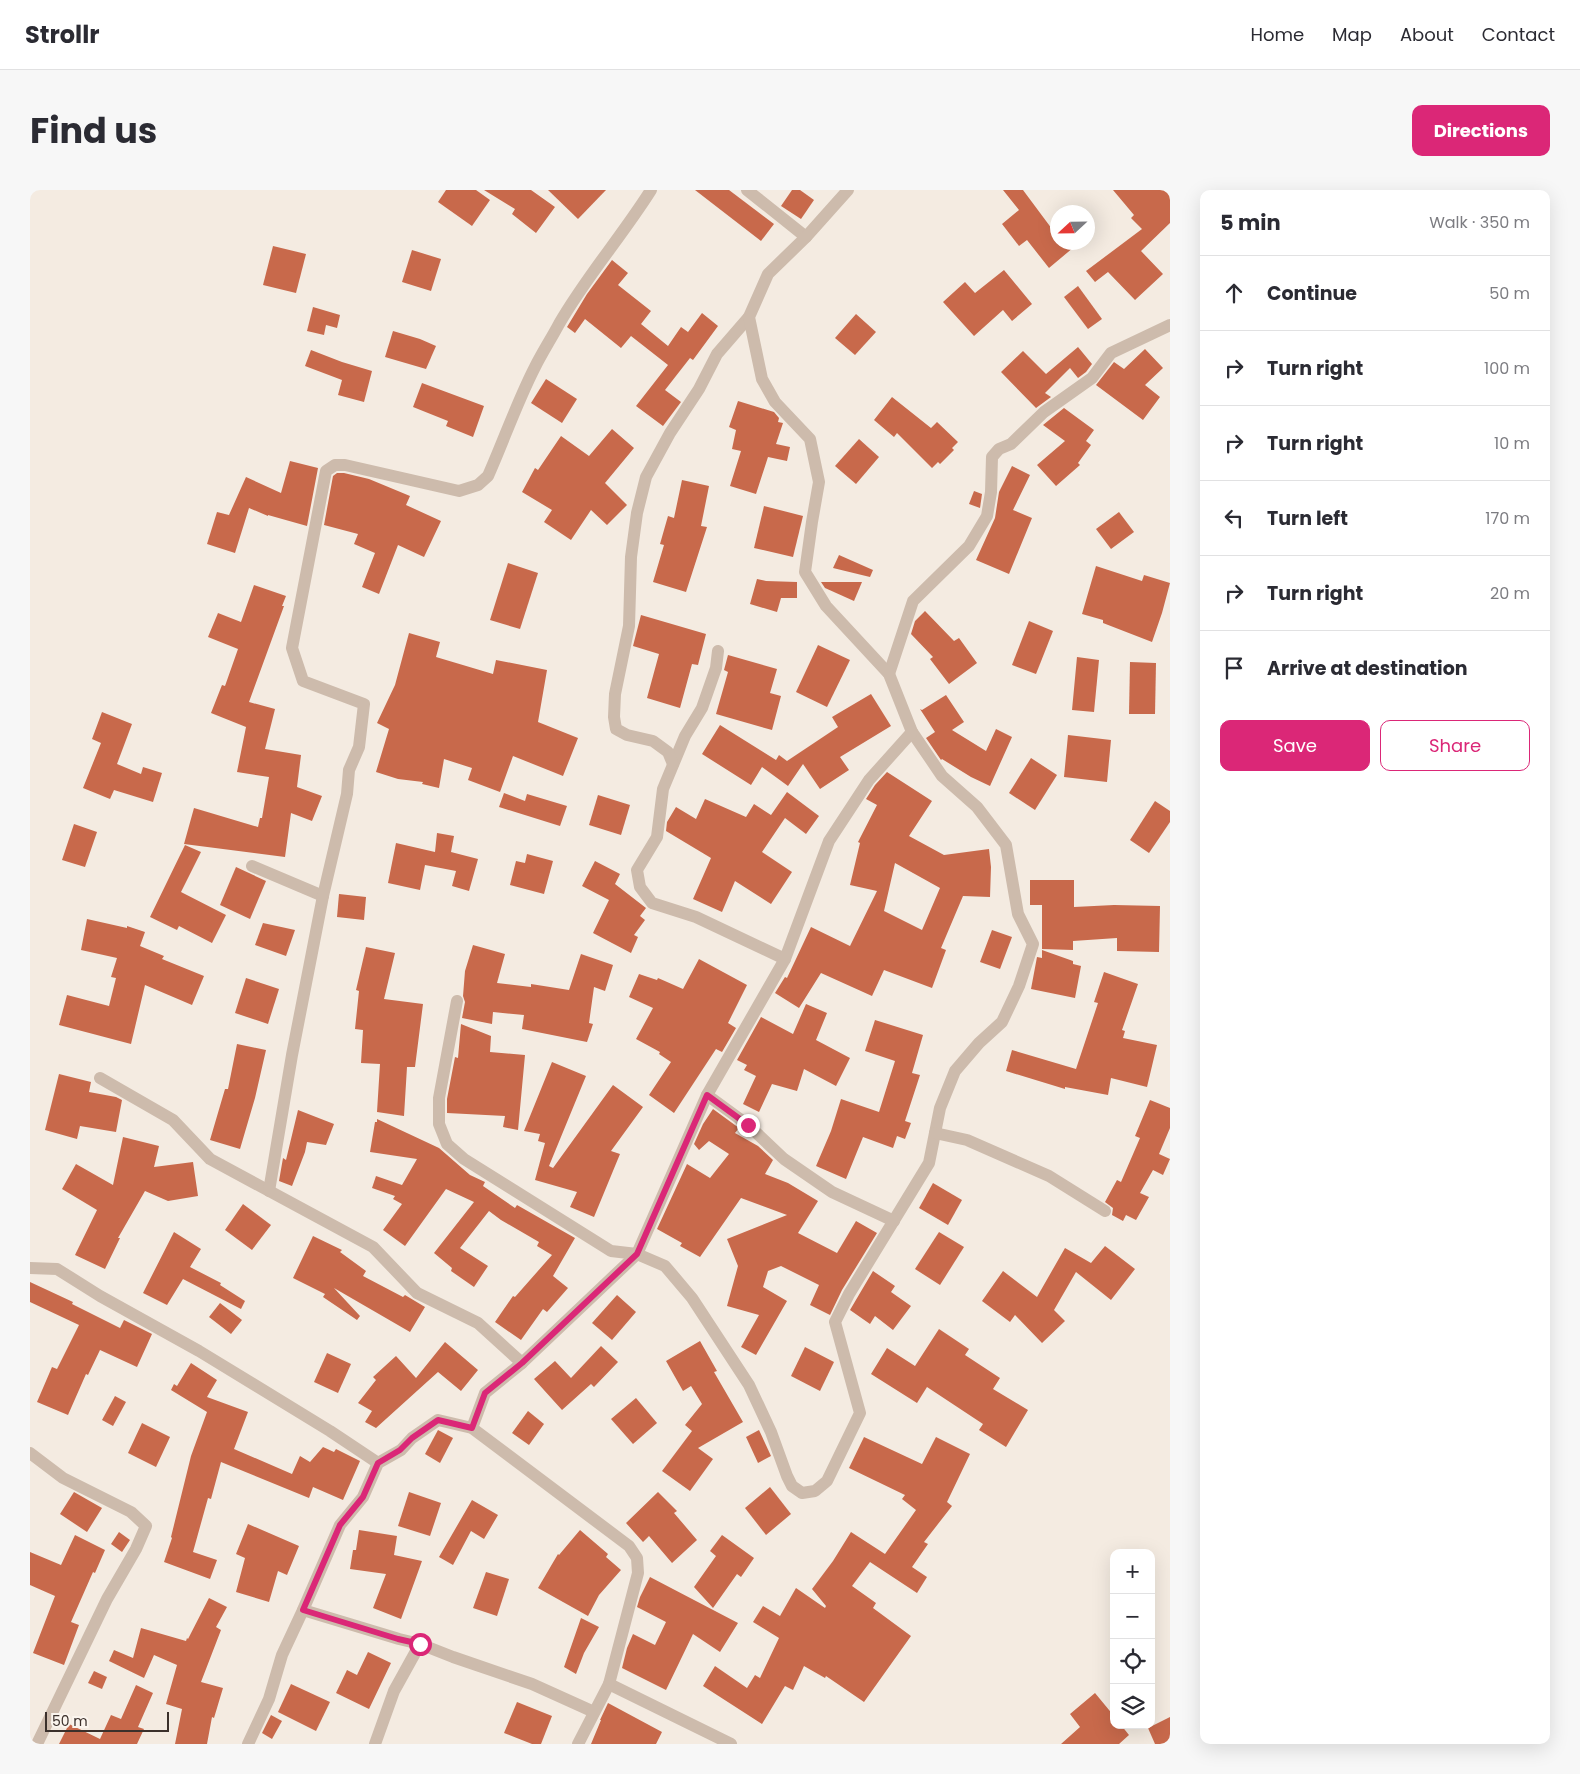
<!DOCTYPE html>
<meta charset="utf-8">
<style>
:root{--surface:#fff;--page:#f7f7f7;--text:#2b2b33;--muted:#7c7c81;--line:#e1e1e2;--accent:#db2777}
body{margin:0;font-family:Poppins,sans-serif;background:var(--page);color:var(--text)}
.controls{position:absolute;right:15px;bottom:15px;display:grid;overflow:hidden;border-radius:10px;box-shadow:0 5px 20px #0002}
.controls button{width:45px;height:45px;display:grid;place-items:center;padding:0;border:0;border-bottom:1px solid var(--line);background:var(--surface);color:var(--text);font:25px sans-serif}
.compass{position:absolute;left:1020px;top:15px;width:45px;height:45px;border-radius:50%;background:var(--surface);box-shadow:0 5px 20px #0002;rotate:248deg}
.scale{position:absolute;left:15px;bottom:12px;width:124px;box-sizing:border-box;padding-left:5px;border:2px solid #3b302b;border-top:0;font-size:14px;line-height:18px;white-space:nowrap;color:#3b302b;-webkit-text-stroke:4px #fbf5ee;paint-order:stroke}
.stop{position:absolute;width:15px;height:15px;margin:-11px;border:4px solid #db2777;border-radius:50%;background:#fff}
.stop.end{background:#db2777;border-color:#fff;box-shadow:0 1px 5px #0008}
.list{margin:0;padding:0;list-style:none}
h2{display:flex;justify-content:space-between;align-items:center;height:65px;margin:0;padding:0 20px;font-size:21px}
h2 small{font-size:16px;font-weight:400;color:var(--muted)}
.list li{display:grid;grid-template-columns:32px 1fr auto;gap:15px;align-items:center;box-sizing:border-box;height:75px;padding:0 20px;border-top:1px solid var(--line)}
.list b{display:block;font-size:19px;white-space:nowrap}
.list em{font-size:16px;font-style:normal;color:var(--muted)}
.actions{display:flex;gap:10px;padding:15px 20px}
.actions a{flex:1;padding:11px 0;border:1px solid var(--accent);border-radius:10px;text-align:center;font-size:18px;color:var(--accent)}
.actions .main{background:var(--accent);color:#fff}
.icon{flex:none;width:28px;height:28px;fill:none;stroke:currentColor;stroke-width:2;stroke-linecap:round;stroke-linejoin:round}
.map{position:relative;flex:none;width:1140px;height:1554px;overflow:hidden;border-radius:10px}
header{display:flex;align-items:center;gap:30px;box-sizing:border-box;height:70px;padding:0 25px;background:var(--surface);border-bottom:1px solid var(--line)}
header strong{font-size:24px}
nav{display:flex;gap:28px;margin-inline-start:auto;font-size:18px}
.intro{display:flex;align-items:center;justify-content:space-between;box-sizing:border-box;height:120px;padding:0 30px}
h1{margin:0;font-size:35px}
.button{padding:12px 22px;border-radius:10px;background:var(--accent);color:#fff;font-size:18px;font-weight:700}
main{display:flex;gap:30px;padding:0 30px}
aside{flex:1;background:var(--surface);border-radius:10px;box-shadow:0 5px 20px #0002}
.map>svg:first-child{display:block}
.building{fill:#c8694b;fill-rule:evenodd}
.lines{fill:none;stroke-linecap:round;stroke-linejoin:round}
.minor{stroke:#cdbbac;stroke-width:12}
.route{stroke:#db2777;stroke-width:6}
</style>
<header>
<strong>Strollr</strong>
<nav><a>Home</a><a>Map</a><a>About</a><a>Contact</a></nav>
</header>
<div class="intro"><h1>Find us</h1><a class="button">Directions</a></div>
<main>
<div class="map">
<svg width="1140" height="1554" viewBox="0 0 1140 1554">
<rect width="100%" height="100%" fill="#f4ebe1"/>
<!-- building -->
<g class="building">
<polygon points="416,0 446,0 460,10 442,36 408,12"/>
<polygon points="454,0 501,0 525,17 506,43 482,24 485,19"/>
<polygon points="518,0 576,0 548,29"/>
<polygon points="665,0 699,0 744,34 731,51"/>
<polygon points="762,0 770,0 784,10 771,29 751,16"/>
<polygon points="973,0 993,0 1022,39 1028,34 1028,52 1050,52 1019,78 997,50 989,56 972,34 989,20"/>
<polygon points="1083,0 1140,0 1140,33 1111,61 1133,84 1105,110 1078,82 1065,92 1056,81 1112,39 1101,28 1104,25"/>
<polygon points="243,56 276,64 266,103 233,95"/>
<polygon points="382,60 411,69 401,101 372,92"/>
<polygon points="582,70 598,83 588,95 621,121 611,134 638,156 651,137 658,142 672,123 688,136 663,170 660,168 635,200 651,212 633,236 606,216 638,175 601,146 591,158 555,129 545,143 537,137 557,104"/>
<polygon points="974,80 1002,114 982,131 973,120 944,146 913,112 935,92 945,103"/>
<polygon points="1048,96 1072,129 1058,139 1034,107"/>
<polygon points="283,117 310,125 307,138 296,135 294,145 277,141"/>
<polygon points="826,124 846,142 825,165 805,148"/>
<polygon points="363,141 390,149 406,156 396,179 355,167"/>
<polygon points="1048,157 1062,174 1056,182 1048,188 1040,178 1015,203 1021,207 1006,218 971,182 993,161 1016,184"/>
<polygon points="1115,159 1133,178 1115,195 1130,207 1113,230 1066,195 1084,172 1094,179"/>
<polygon points="281,160 312,172 342,181 334,212 308,205 312,190 275,176"/>
<polygon points="516,189 547,209 532,233 501,213"/>
<polygon points="392,193 454,216 443,247 416,236 418,231 383,217"/>
<polygon points="862,207 901,238 907,232 928,252 922,258 924,260 910,274 908,272 902,278 867,243 864,247 844,230"/>
<polygon points="708,211 744,222 749,228 748,232 753,233 746,254 760,257 757,271 738,267 726,304 700,296 711,261 702,259 706,240 699,237"/>
<polygon points="1034,218 1064,240 1056,251 1061,255 1048,273 1050,275 1026,296 1007,275 1035,251 1013,235"/>
<polygon points="582,239 604,258 575,293 597,315 577,335 561,320 541,350 514,332 522,320 492,302 505,278 508,280 531,246 559,266"/>
<polygon points="829,249 849,267 826,294 805,276"/>
<polygon points="260,271 288,278 277,336 238,325 238,326 219,318 205,363 177,354 187,322 199,325 216,287 251,303"/>
<polygon points="982,276 1000,285 983,320 1002,328 979,384 946,370 965,328 969,302"/>
<polygon points="307,283 314,283 339,289 380,306 376,315 411,331 394,367 368,355 349,404 332,397 345,363 324,354 328,344 294,335 303,286"/>
<polygon points="652,290 679,296 671,336 677,337 656,402 623,392 634,355 630,354 638,326 644,328"/>
<polygon points="944,301 952,304 950,318 939,314"/>
<polygon points="734,316 773,326 763,367 724,358"/>
<polygon points="1089,322 1104,342 1081,359 1066,339"/>
<polygon points="809,365 843,380 840,387 803,378"/>
<polygon points="478,373 508,383 490,439 460,430"/>
<polygon points="1066,376 1112,391 1114,385 1140,393 1132,423 1122,452 1073,433 1073,430 1052,424"/>
<polygon points="727,389 736,391 767,392 767,408 751,408 747,422 720,414"/>
<polygon points="791,392 832,392 824,411 795,398"/>
<polygon points="224,395 256,406 252,416 254,416 219,512 245,519 235,559 271,565 267,597 292,606 282,631 261,623 255,667 154,654 164,618 228,637 230,628 232,628 239,587 207,582 216,537 181,523 192,495 195,496 208,459 178,447 188,423 211,432"/>
<polygon points="895,421 924,451 929,448 947,473 919,494 900,469 903,467 881,444 885,431"/>
<polygon points="611,425 676,444 668,475 662,474 650,518 617,508 629,464 603,456"/>
<polygon points="999,431 1023,441 1006,484 982,475"/>
<polygon points="379,443 410,452 406,467 463,484 466,470 517,480 508,532 548,548 533,586 483,566 470,602 438,590 442,578 414,569 409,598 392,594 393,592 368,589 346,582 359,539 347,533 365,495"/>
<polygon points="788,455 820,470 797,517 766,502"/>
<polygon points="698,465 747,479 740,503 751,506 742,540 686,524 698,482 694,480"/>
<polygon points="1047,467 1069,470 1064,522 1042,520"/>
<polygon points="1100,472 1126,473 1125,524 1099,524"/>
<polygon points="841,504 861,536 810,567 819,580 790,599 773,574 758,596 732,577 721,595 672,564 690,535 746,570 749,565 757,571 808,537 802,527"/>
<polygon points="916,505 934,532 922,540 956,561 966,539 982,547 960,596 941,587 912,569 911,570 896,548 905,542 890,519 892,520"/>
<polygon points="72,522 102,534 87,574 111,584 113,577 132,583 123,612 84,600 80,609 53,598 71,553 62,549"/>
<polygon points="1038,545 1081,550 1077,592 1034,587"/>
<polygon points="1001,568 1027,585 1005,620 979,603"/>
<path d="M857,582l45,29 -23,35 35,19 45,-6 2,18 -1,30 -27,-1 -22,52 5,2 -14,38 -48,-18 -12,26 -51,-23 -22,35 -24,-15 10,-16 2,1 24,-51 39,19 27,-55 -27,-6 10,-42 -2,-1 19,-37 -11,-6 9,-14zM865,673l45,25 -18,42 -38,-19z"/>
<polygon points="757,602 789,626 776,644 755,628 732,662 762,682 741,714 705,691 692,722 663,709 681,668 636,641 637,632 646,617 666,629 675,609 716,627 724,614 741,625"/>
<polygon points="474,603 495,611 497,604 537,616 530,636 469,617"/>
<polygon points="568,605 600,615 591,645 559,635"/>
<polygon points="1125,611 1140,621 1140,632 1119,663 1100,650"/>
<polygon points="44,634 67,642 55,677 32,670"/>
<polygon points="407,643 424,646 421,662 448,669 439,701 422,696 426,681 395,675 390,700 358,693 366,653 405,662"/>
<polygon points="155,655 171,662 151,702 196,725 182,753 149,736 147,740 120,727"/>
<polygon points="497,664 523,671 514,704 480,695 486,671 495,673"/>
<polygon points="565,671 590,684 585,694 616,718 610,726 615,730 604,745 608,747 601,763 563,743 579,710 552,696"/>
<polygon points="206,677 236,691 220,729 190,715"/>
<polygon points="1000,690 1044,690 1044,717 1084,715 1130,716 1129,762 1087,761 1087,748 1043,751 1043,760 1012,759 1012,715 1000,715"/>
<polygon points="309,704 336,707 334,730 307,727"/>
<polygon points="57,729 97,738 97,736 115,742 110,756 134,766 132,769 174,786 162,815 115,795 101,854 29,835 37,805 79,816 86,788 81,787 87,768 51,760"/>
<polygon points="233,733 265,740 256,766 225,755"/>
<polygon points="962,740 982,747 970,779 950,772"/>
<polygon points="443,755 475,764 467,793 501,797 501,794 539,800 551,764 583,775 575,801 564,797 559,833 563,834 557,852 492,839 494,825 463,822 462,834 432,828 435,812 433,806 435,781"/>
<polygon points="336,757 365,763 354,809 393,814 385,877 377,877 374,926 347,922 350,874 331,873 333,840 325,839 329,801 326,800"/>
<polygon points="1012,760 1043,771 1043,774 1051,776 1045,808 1001,799 1007,767 1012,768"/>
<polygon points="669,769 717,795 698,833 706,838 692,862 686,859 644,923 619,905 641,872 629,864 630,862 606,849 623,818 599,807 609,784 627,790 628,788 653,799"/>
<polygon points="1074,782 1108,794 1092,840 1095,841 1093,848 1127,855 1117,897 1081,888 1078,905 1035,897 1035,899 976,881 982,860 1046,879 1068,813 1064,812"/>
<polygon points="216,788 249,799 238,834 205,823"/>
<polygon points="776,814 797,823 786,850 820,868 806,896 774,879 767,901 742,894 729,922 713,914 726,886 714,880 717,875 707,870 731,827 763,844"/>
<polygon points="845,830 893,845 882,883 890,885 875,931 881,933 875,949 867,946 863,958 833,947 816,989 786,976 801,941 811,909 849,922 865,871 835,861"/>
<polygon points="431,834 461,846 460,862 495,865 488,940 473,937 475,926 417,923 417,909 425,867 428,868"/>
<polygon points="207,854 236,860 225,908 210,959 180,950 195,899 198,899"/>
<polygon points="522,872 556,886 519,976 523,978 583,895 613,917 581,961 590,964 564,1027 540,1017 547,1002 505,990 515,953 508,951 510,944 494,941"/>
<polygon points="29,884 61,892 59,902 86,907 92,910 86,942 50,936 47,949 15,940"/>
<polygon points="1120,910 1140,918 1140,938 1129,964 1140,969 1133,985 1123,980 1110,1003 1119,1007 1106,1030 1096,1025 1093,1031 1082,1025 1083,1018 1075,1012 1087,990 1091,992 1110,948 1105,946"/>
<polygon points="683,919 709,938 705,943 728,956 743,970 735,984 758,993 788,1011 768,1043 807,1063 826,1031 847,1043 812,1100 800,1125 780,1115 789,1095 751,1076 738,1081 733,1097 757,1111 726,1165 711,1157 729,1125 697,1116 708,1076 697,1049 757,1025 711,1008 670,1067 650,1056 652,1053 627,1039 657,974 680,988 699,964 679,951 669,960 664,954 673,934"/>
<polygon points="268,920 304,934 296,955 277,952 275,962 262,996 249,991 253,968 256,970"/>
<polygon points="347,929 409,958 440,985 455,992 453,996 485,1018 487,1015 545,1048 523,1086 538,1098 517,1122 513,1119 491,1150 465,1132 483,1106 485,1107 522,1065 507,1056 509,1052 471,1030 459,1021 430,1058 458,1076 444,1097 421,1081 422,1078 404,1063 444,1012 416,999 375,1056 353,1040 372,1014 363,1009 365,1006 342,998 346,986 372,995 387,969 340,962 345,932 347,932"/>
<polygon points="93,947 129,956 124,977 163,972 168,1006 138,1011 115,1001 88,1048 90,1048 75,1079 45,1065 67,1020 32,999 46,974 83,995"/>
<polygon points="903,993 932,1010 918,1035 889,1018"/>
<polygon points="213,1014 241,1035 222,1060 195,1040"/>
<polygon points="144,1042 171,1059 160,1077 191,1093 190,1095 215,1111 211,1119 153,1089 137,1115 113,1103"/>
<polygon points="909,1042 934,1057 910,1095 885,1079"/>
<polygon points="283,1046 312,1060 310,1062 336,1081 333,1086 373,1107 375,1105 395,1117 380,1142 304,1098 330,1126 327,1130 293,1107 295,1104 263,1088"/>
<polygon points="1075,1056 1105,1079 1081,1110 1046,1082 1024,1120 1035,1131 1012,1153 985,1125 980,1132 952,1111 973,1081 1007,1107 1035,1058 1061,1073"/>
<polygon points="843,1081 865,1096 861,1102 881,1116 863,1140 845,1126 840,1134 820,1120"/>
<polygon points="0,1092 43,1112 42,1114 90,1138 94,1130 122,1144 107,1177 70,1160 58,1185 56,1184 38,1225 7,1212 22,1177 27,1179 49,1135 0,1112"/>
<polygon points="587,1105 606,1122 582,1150 562,1133"/>
<polygon points="190,1113 212,1130 201,1144 179,1127"/>
<polygon points="909,1139 939,1159 935,1165 970,1188 963,1199 998,1220 976,1257 949,1240 953,1234 897,1197 887,1213 841,1184 857,1158 885,1176"/>
<polygon points="670,1151 687,1181 684,1182 713,1232 668,1258 683,1269 660,1301 632,1281 662,1241 655,1235 672,1214 661,1196 653,1201 636,1171"/>
<polygon points="415,1152 448,1180 431,1201 408,1182 346,1238 335,1232 342,1221 328,1213 346,1190 343,1187 366,1166 386,1188"/>
<polygon points="571,1156 588,1172 564,1197 561,1194 532,1220 504,1189 525,1171 541,1188"/>
<polygon points="775,1157 804,1172 790,1201 761,1186"/>
<polygon points="297,1163 321,1174 308,1203 284,1192"/>
<polygon points="161,1173 187,1190 177,1207 218,1222 204,1259 262,1284 270,1266 280,1272 293,1257 304,1262 306,1259 330,1271 313,1310 283,1297 279,1308 191,1272 181,1309 178,1308 163,1362 187,1370 180,1389 134,1372 142,1348 141,1347 161,1266 177,1222 141,1200 144,1194 147,1196"/>
<polygon points="85,1206 96,1212 83,1236 72,1230"/>
<polygon points="606,1208 627,1233 603,1254 581,1229"/>
<polygon points="498,1221 514,1234 499,1255 482,1243"/>
<polygon points="112,1233 140,1247 126,1277 98,1263"/>
<polygon points="408,1240 423,1248 410,1273 395,1264"/>
<polygon points="729,1240 741,1266 728,1273 716,1247"/>
<polygon points="834,1247 892,1274 906,1247 940,1264 917,1312 922,1316 894,1352 898,1354 882,1377 897,1387 887,1403 840,1372 822,1396 846,1413 843,1418 881,1446 834,1512 796,1486 795,1488 774,1476 763,1500 755,1496 732,1534 673,1496 685,1476 717,1498 725,1485 730,1488 749,1448 723,1432 733,1416 750,1426 766,1398 795,1418 796,1416 782,1399 803,1371 821,1342 855,1364 886,1320 872,1309 875,1305 819,1278"/>
<polygon points="740,1297 761,1324 736,1345 715,1318"/>
<polygon points="44,1302 72,1318 57,1342 30,1324"/>
<polygon points="379,1302 411,1313 400,1346 368,1336"/>
<polygon points="628,1302 647,1321 644,1323 667,1350 642,1373 619,1346 613,1352 596,1333"/>
<polygon points="442,1310 468,1325 454,1349 441,1341 423,1375 409,1367"/>
<polygon points="218,1334 269,1356 257,1385 248,1381 239,1412 206,1402 215,1368 206,1364"/>
<polygon points="329,1340 367,1346 364,1365 392,1371 371,1429 343,1418 356,1384 320,1379 323,1360 326,1360"/>
<polygon points="550,1340 578,1364 576,1367 591,1380 569,1405 558,1426 508,1398 528,1364 529,1365"/>
<polygon points="89,1342 100,1350 92,1362 81,1354"/>
<polygon points="45,1345 75,1360 65,1383 63,1382 41,1432 49,1435 34,1475 3,1463 25,1406 0,1395 0,1362 31,1375"/>
<polygon points="692,1345 724,1368 711,1387 707,1384 683,1418 664,1397 686,1366 680,1361"/>
<polygon points="456,1382 479,1389 467,1426 443,1418"/>
<polygon points="620,1387 708,1433 690,1462 663,1444 636,1500 592,1478 597,1458 603,1444 625,1455 636,1432 607,1417 610,1407"/>
<polygon points="179,1408 197,1417 186,1437 191,1440 171,1492 193,1498 184,1528 182,1527 177,1554 145,1554 152,1519 136,1514 147,1475 124,1465 114,1488 79,1471 84,1460 103,1468 111,1438 156,1451 157,1448 158,1449"/>
<polygon points="551,1428 569,1437 554,1463 546,1484 534,1477"/>
<polygon points="338,1462 361,1473 339,1519 306,1503 317,1480 327,1485"/>
<polygon points="64,1481 77,1487 72,1499 58,1493"/>
<polygon points="261,1494 300,1512 286,1541 248,1522"/>
<polygon points="106,1495 123,1503 108,1537 114,1539 107,1554 29,1554 39,1534 70,1549 81,1525 91,1529"/>
<polygon points="1065,1503 1084,1526 1084,1535 1091,1535 1099,1545 1089,1554 1031,1554 1050,1537 1040,1524"/>
<polygon points="487,1512 522,1526 511,1554 502,1554 474,1543"/>
<polygon points="578,1513 632,1542 626,1554 561,1554 571,1530 570,1530"/>
<polygon points="241,1525 252,1531 242,1549 232,1543"/>
<polygon points="1140,1527 1140,1554 1125,1554 1118,1538"/>
</g>
<g class="lines">
<!-- minor -->
<g class="minor">
<polyline points="717,0 776,47"/>
<polyline points="688,461 686,478 672,518 655,546 633,599 627,647 607,680 610,697 622,713 666,727 755,769"/>
<polyline points="859,484 883,411 939,356 957,326 961,302 962,267 969,259 981,254 1014,222 1062,188 1081,163 1140,135"/>
<polyline points="643,574 638,562 623,551 597,545 586,539 584,527 585,504 599,436 601,367 607,323 616,287 640,243 669,199 687,164 719,127"/>
<polyline points="222,676 293,706"/>
<polyline points="427,811 409,908 409,934 417,954 434,969 581,1061 607,1064 635,1076 662,1108 719,1195 741,1242 757,1286 762,1296 772,1303 785,1301 797,1291 830,1223 805,1132 819,1104 899,973 910,918 925,881 949,853 972,832 989,796 1003,754 988,724 976,655 947,617 912,586 882,542 859,484 796,416 775,382 782,332 789,292 780,249 745,212 732,189 719,127 738,84 776,47 818,0"/>
<polyline points="70,888 143,930 180,969 343,1057 387,1103 448,1133 492,1173"/>
<polyline points="677,905 718,935 754,969 802,1002 864,1031"/>
<polyline points="905,943 937,950 1019,986 1075,1021"/>
<path d="M239,1001l23,-136 31,-159 24,-102 2,-24 10,-23 5,-43 -61,-23 -11,-33 34,-177 9,-6h10l114,26 19,-6 10,-9c16,-36 29,-74 47,-109 7,-14 16,-28 24,-43 27,-47 63,-88 92,-134"/>
<polyline points="0,1078 27,1079 70,1106 169,1161 300,1241 348,1273"/>
<polyline points="442,1238 455,1203 492,1173 607,1064 677,905 755,769 799,651 839,590 882,542"/>
<polyline points="0,1263 33,1288 101,1322 116,1336 106,1359 77,1409 7,1554"/>
<polyline points="273,1420 369,1449 390,1454 423,1467 502,1494 564,1522"/>
<polyline points="579,1494 701,1554"/>
<polyline points="218,1554 239,1509 252,1465 273,1420 310,1335 333,1307 348,1273 371,1260 382,1248 408,1230 442,1238 599,1356 607,1368 608,1383 579,1494 548,1554"/>
<polyline points="345,1554 364,1501 390,1454"/>
</g>
</g>
<g class="lines">
<!-- route -->
<polyline class="route" points="390,1454 368,1449 273,1420 310,1335 333,1307 348,1273 370,1260 382,1248 408,1230 442,1238 455,1203 492,1173 607,1064 677,905 718,935"/>
</g>
</svg>
<div class="controls">
<button>+</button>
<button>−</button>
<button><svg class="icon" aria-label="locate" viewBox="0 0 24 24"><circle cx="12" cy="12" r="6"/><path d="M12 2v4M12 18v4M2 12h4M18 12h4"/></svg></button>
<button><svg class="icon" aria-label="layers" viewBox="0 0 24 24"><path d="M12 4l9 5-9 5-9-5zM3 14l9 5 9-5"/></svg></button>
</div>
<svg class="compass" viewBox="-18 -18 36 36"><path d="M0-13l5 13h-10z" fill="#e53935"/><path d="M0 13l5-13h-10z" fill="#7c7c81"/></svg>
<div class="scale">50 m</div>
<div class="stop" style="left:390px;top:1454px"></div>
<div class="stop end" style="left:718px;top:935px"></div>
</div>
<aside>
<h2>5 min<small>Walk · 350 m</small></h2>
<ul class="list">
<li><svg class="icon" aria-label="ahead" viewBox="0 0 24 24"><path d="M12 20V5M6 11l6-6 6 6"/></svg><div><b>Continue</b></div><em>50 m</em></li>
<li><svg class="icon" aria-label="right" viewBox="0 0 24 24"><path d="M7 20v-9h11M14 6l5 5-5 5"/></svg><div><b>Turn right</b></div><em>100 m</em></li>
<li><svg class="icon" aria-label="right" viewBox="0 0 24 24"><path d="M7 20v-9h11M14 6l5 5-5 5"/></svg><div><b>Turn right</b></div><em>10 m</em></li>
<li><svg class="icon" aria-label="left" viewBox="0 0 24 24"><path d="M17 20v-9H6M10 6l-5 5 5 5"/></svg><div><b>Turn left</b></div><em>170 m</em></li>
<li><svg class="icon" aria-label="right" viewBox="0 0 24 24"><path d="M7 20v-9h11M14 6l5 5-5 5"/></svg><div><b>Turn right</b></div><em>20 m</em></li>
<li><svg class="icon" aria-label="arrive" viewBox="0 0 24 24"><path d="M6 21V4h12l-3 4 3 4H6"/></svg><div><b>Arrive at destination</b></div></li>
</ul>
<div class="actions"><a class="main">Save</a><a>Share</a></div>
</aside>
</main>
